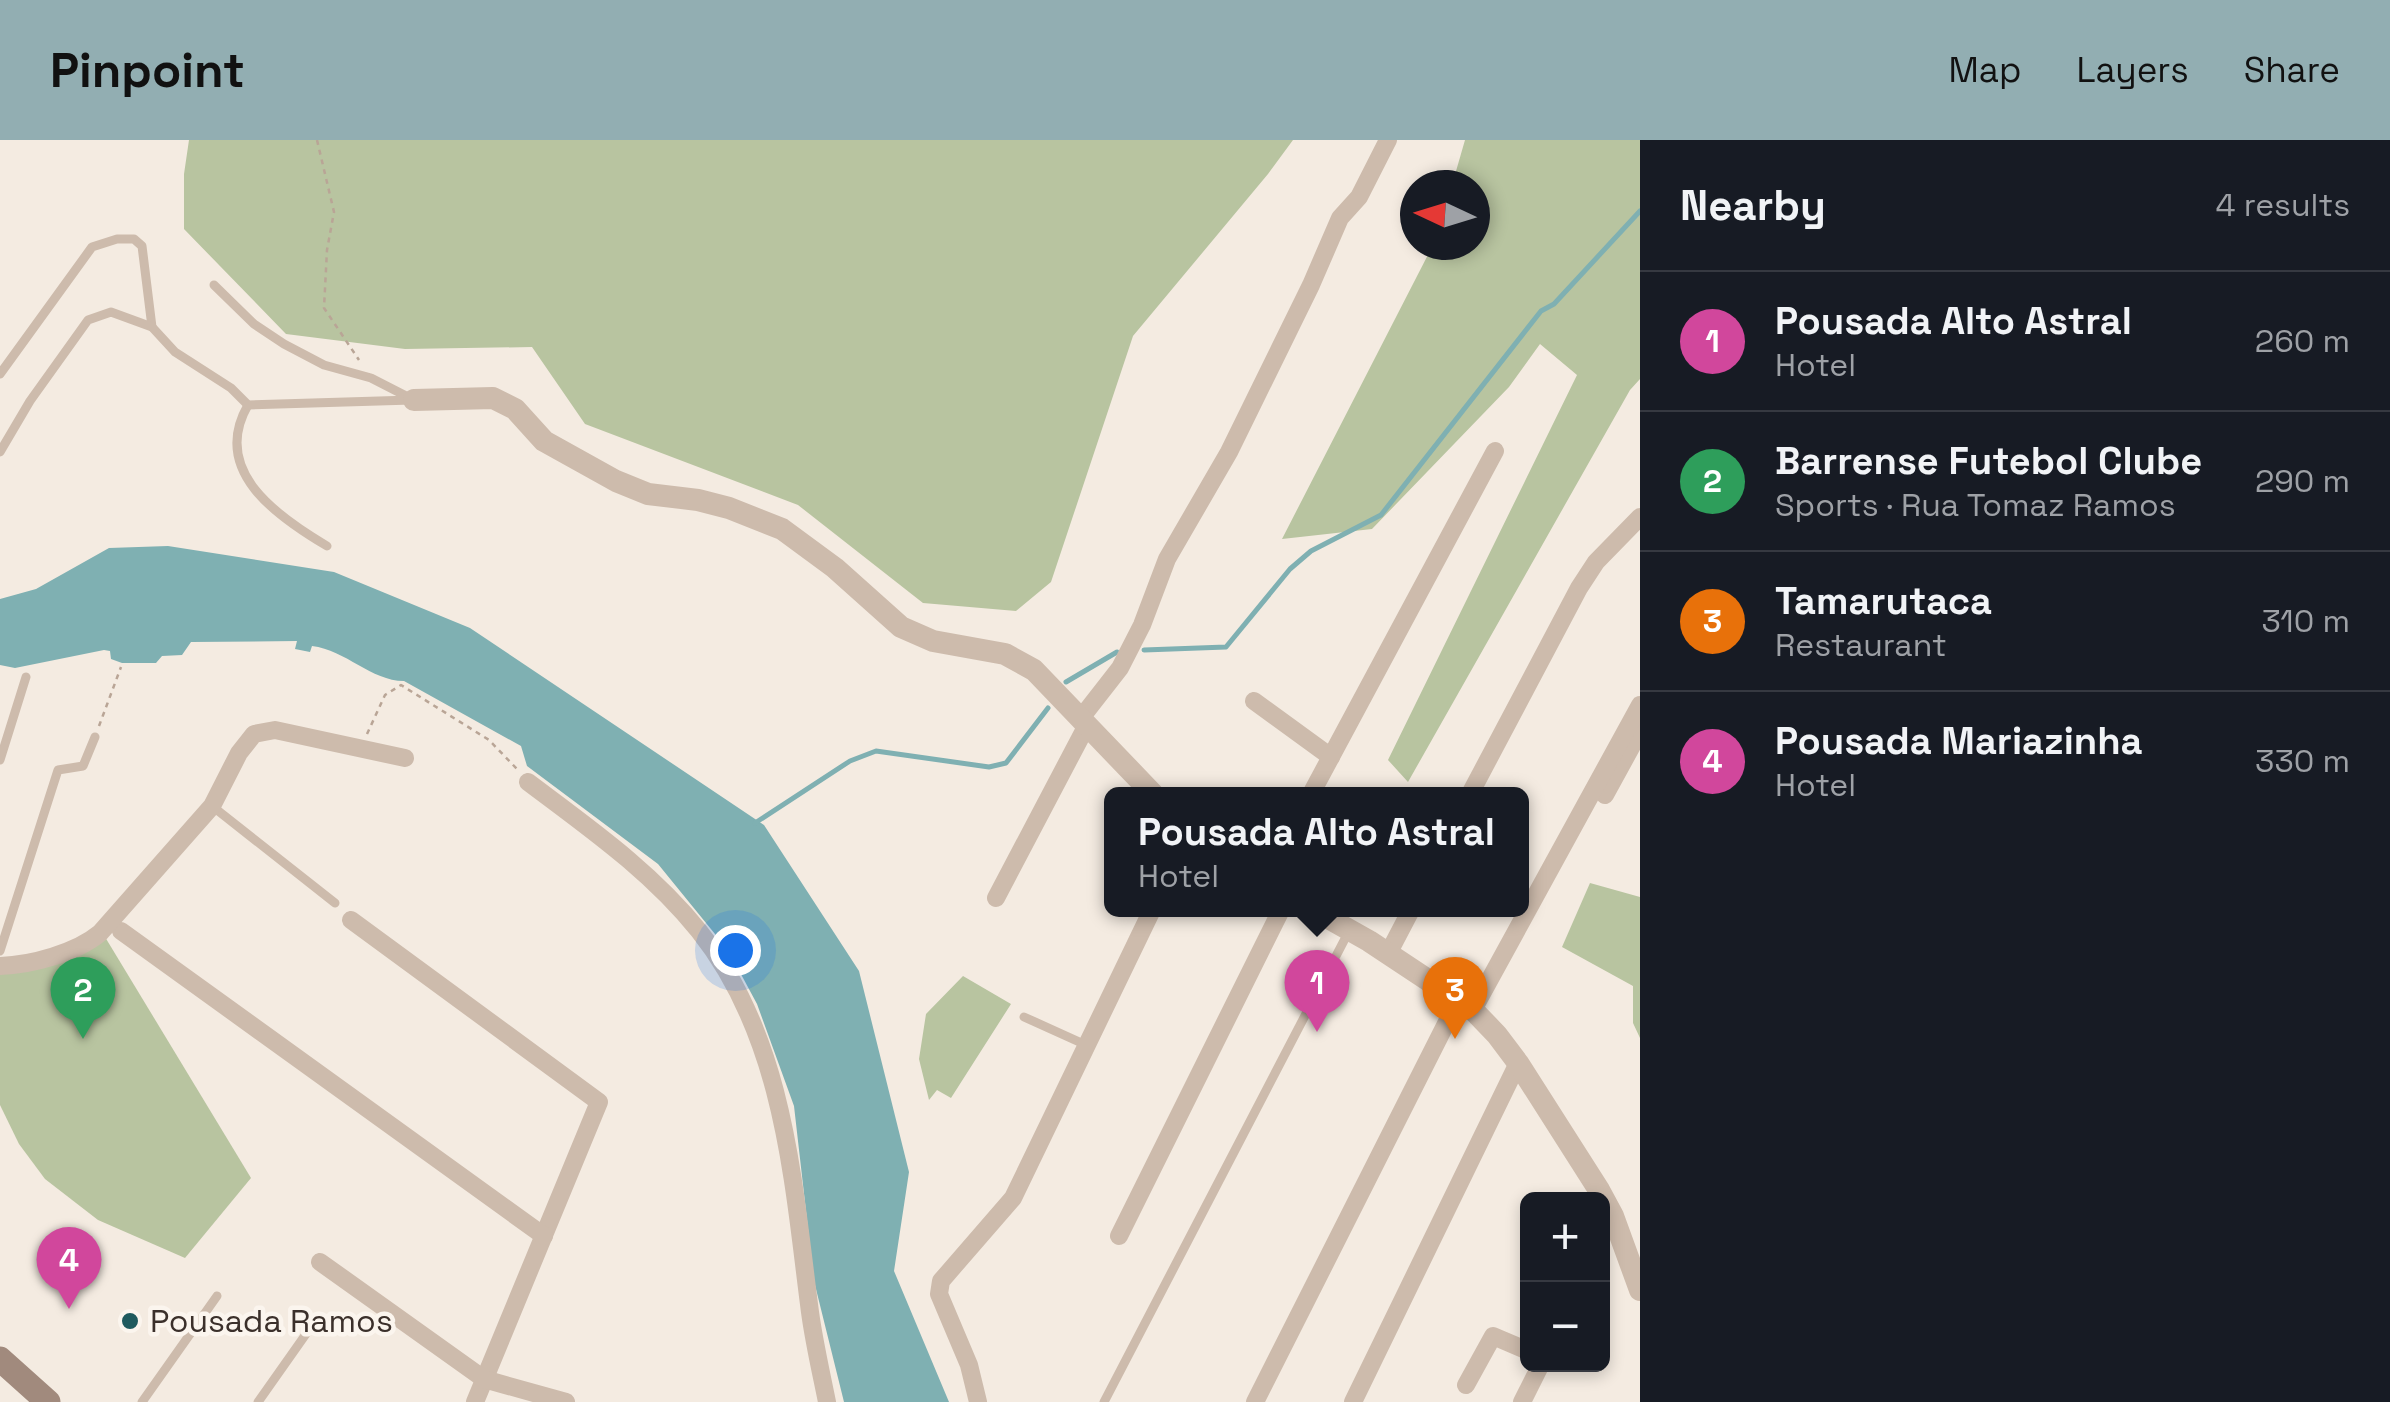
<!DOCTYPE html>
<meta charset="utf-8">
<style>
:root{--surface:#171b24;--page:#20242c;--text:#f1f3f6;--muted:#9ea1a6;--line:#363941;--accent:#92aeb2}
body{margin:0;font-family:"Space Grotesk",sans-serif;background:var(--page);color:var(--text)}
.controls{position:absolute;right:30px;bottom:30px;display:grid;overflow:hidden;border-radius:15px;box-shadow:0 5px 15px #0003}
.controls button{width:90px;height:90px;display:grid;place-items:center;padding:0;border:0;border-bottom:2px solid var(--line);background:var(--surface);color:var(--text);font:50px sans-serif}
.compass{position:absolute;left:1400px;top:30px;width:90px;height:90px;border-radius:50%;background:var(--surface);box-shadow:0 5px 15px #0003;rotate:274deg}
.you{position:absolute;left:735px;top:810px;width:35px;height:35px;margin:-25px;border:8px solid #fff;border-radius:50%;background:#1a73e8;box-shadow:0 0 0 15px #1a73e833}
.badge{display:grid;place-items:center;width:65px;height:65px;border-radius:50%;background:var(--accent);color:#fff;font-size:32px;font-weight:700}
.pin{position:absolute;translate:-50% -82px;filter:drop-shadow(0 2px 5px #0008)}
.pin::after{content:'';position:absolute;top:52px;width:35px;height:30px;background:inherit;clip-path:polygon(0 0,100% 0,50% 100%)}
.popup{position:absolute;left:1104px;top:647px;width:425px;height:130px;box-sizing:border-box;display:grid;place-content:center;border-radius:15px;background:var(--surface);filter:drop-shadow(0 2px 8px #0005);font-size:32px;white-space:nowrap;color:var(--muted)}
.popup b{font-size:38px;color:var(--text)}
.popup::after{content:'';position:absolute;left:50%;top:100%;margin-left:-20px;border:20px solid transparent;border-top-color:var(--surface)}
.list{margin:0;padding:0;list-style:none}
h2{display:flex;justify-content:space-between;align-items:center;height:130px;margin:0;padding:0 40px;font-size:42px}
h2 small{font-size:32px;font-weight:400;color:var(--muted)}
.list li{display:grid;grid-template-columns:65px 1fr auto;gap:30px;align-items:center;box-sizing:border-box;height:140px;padding:0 40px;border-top:2px solid var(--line)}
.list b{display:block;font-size:38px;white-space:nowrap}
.list p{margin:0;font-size:32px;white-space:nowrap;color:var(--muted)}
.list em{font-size:32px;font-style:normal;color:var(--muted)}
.map{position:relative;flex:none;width:1640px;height:1262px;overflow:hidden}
header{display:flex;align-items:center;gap:60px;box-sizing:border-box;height:140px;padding:0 50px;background:var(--accent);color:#111}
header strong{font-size:48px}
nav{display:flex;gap:55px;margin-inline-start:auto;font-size:35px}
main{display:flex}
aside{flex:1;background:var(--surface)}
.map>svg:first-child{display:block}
.green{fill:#b8c4a0}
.water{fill:#7fb0b2}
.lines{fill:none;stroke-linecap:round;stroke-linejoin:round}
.stream{stroke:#7fb0b2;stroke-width:5}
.path{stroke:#b9a596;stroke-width:2.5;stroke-dasharray:5 5;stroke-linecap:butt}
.service{stroke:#cdbbac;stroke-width:9}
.minor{stroke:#cdbbac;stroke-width:18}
.tertiary{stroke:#cdbbac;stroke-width:22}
.secondary{stroke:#a18a7d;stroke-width:25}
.poi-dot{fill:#1f5a5e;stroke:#fbf5ee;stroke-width:4}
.labels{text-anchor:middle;stroke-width:9;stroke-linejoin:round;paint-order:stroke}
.poi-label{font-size:32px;fill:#3b302b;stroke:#fbf5ee;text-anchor:start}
</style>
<header>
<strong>Pinpoint</strong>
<nav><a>Map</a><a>Layers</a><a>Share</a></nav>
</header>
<main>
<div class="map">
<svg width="1640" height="1262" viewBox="0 0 1640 1262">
<rect width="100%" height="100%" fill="#f4ebe1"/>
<!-- green -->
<g class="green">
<polygon points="189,0 1293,0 1268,34 1133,196 1051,442 1016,471 923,463 798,365 585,284 532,207 405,209 286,194 184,89 184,34"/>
<polygon points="1465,0 1640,0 1640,239 1630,250 1408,642 1388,620 1577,235 1540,204 1509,247 1372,389 1282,399 1433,105 1475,105 1475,45 1452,45"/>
<polygon points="1590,743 1640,757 1640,898 1633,883 1633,846 1562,807"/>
<polygon points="105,797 251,1038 185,1118 98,1080 45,1039 19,1004 0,965 0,832"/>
<polygon points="963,836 1011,864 951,958 937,950 929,960 919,919 926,874"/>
</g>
<!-- water -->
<path class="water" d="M168,406l166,26 136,56 294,197 95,146 50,201 -15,99 55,131h-105l-30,-121 -20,-175 -37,-102 -29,-54 -70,-86 -131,-98 -6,-20 -117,-65c-33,0 -58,-31 -92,-35l-2,6 -15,-3 2,-8 -106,1 -9,13 -20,1 -6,7h-34l-11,-4 -1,-8 -6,-1 -89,18 -15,-3v-66l36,-10 73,-41z"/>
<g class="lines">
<!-- stream -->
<g class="stream">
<polyline points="1144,510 1226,507 1290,429 1311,411 1381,375 1541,171 1554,164 1640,71"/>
<polyline points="1066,542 1117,512"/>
<polyline points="755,683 850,621 876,611 989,627 1006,623 1048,568"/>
</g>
<!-- path -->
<g class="path">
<polyline points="317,0 334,72 327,110 324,168 359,220"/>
<polyline points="99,586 121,527"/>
<polyline points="367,594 385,555 401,545 489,600 517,629"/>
</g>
<!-- service -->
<g class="service">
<polyline points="214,145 254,184 284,204 324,225 371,238 412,259"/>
<polyline points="0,234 92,107 117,99 134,99 142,106 152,187"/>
<path d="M248,265c-38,66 30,112 79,141"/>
<polyline points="0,312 30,261 88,180 111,172 152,187 175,212 231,248 248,265 412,260"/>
<polyline points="0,620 26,537"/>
<polyline points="212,666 335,763"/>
<polyline points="0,811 58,630 83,626 95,597"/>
<polyline points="1024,877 1086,905"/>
<polyline points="142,1262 217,1156"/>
<polyline points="258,1262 306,1194"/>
<polyline points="1104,1262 1349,791"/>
</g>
<!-- minor -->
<g class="minor">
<polyline points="1254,561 1331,617"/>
<polyline points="1081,578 1120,528 1142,485 1167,419 1229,312 1311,145 1340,78 1359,57 1388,0"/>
<path d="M528,642c61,46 123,89 171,149 86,108 94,251 111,381 4,30 11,60 17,90"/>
<polyline points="1311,654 1495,311"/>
<polyline points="1470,654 1579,448 1596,422 1640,377"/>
<polyline points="1605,655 1640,591"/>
<polyline points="996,758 1087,585"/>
<polyline points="351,780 599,962 475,1262"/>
<polyline points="121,791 544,1096"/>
<polyline points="1388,814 1411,770"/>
<path d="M0,826c31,-1 76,-13 100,-33l112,-127 27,-53 15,-19 21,-4 130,28"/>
<polyline points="1473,870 1640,565"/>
<polyline points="1119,1096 1281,770"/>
<polyline points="320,1122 484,1239 566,1262"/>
<polyline points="1466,1245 1493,1196 1528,1211"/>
<polyline points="978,1262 969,1225 939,1154 941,1141 1013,1058 1152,770"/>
<polyline points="1255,1262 1457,862"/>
<polyline points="1353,1262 1518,923"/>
<polyline points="1522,1262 1541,1224"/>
</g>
<!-- tertiary -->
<g class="tertiary">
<polyline points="414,260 493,258 515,269 544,301 616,341 648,354 698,360 729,368 782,389 835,428 901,487 933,501 1005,514 1034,530 1153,654"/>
<polyline points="1314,770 1369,801 1473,870 1497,895 1518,923 1599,1050 1613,1076 1640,1150"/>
</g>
<!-- secondary -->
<polyline class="secondary" points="0,1219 48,1262"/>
</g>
<!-- markers -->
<circle class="poi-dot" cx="130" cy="1181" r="10"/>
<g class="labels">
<!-- poi labels -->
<g class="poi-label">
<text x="150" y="1192">Pousada Ramos</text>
</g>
</g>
</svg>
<div class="controls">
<button>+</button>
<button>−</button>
</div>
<svg class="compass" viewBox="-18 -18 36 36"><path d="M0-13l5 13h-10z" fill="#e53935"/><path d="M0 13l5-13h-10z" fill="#9ea1a6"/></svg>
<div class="you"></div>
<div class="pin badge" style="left:1317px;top:892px;background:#d1479c">1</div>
<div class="popup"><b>Pousada Alto Astral</b>Hotel</div>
<div class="pin badge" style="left:83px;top:899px;background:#2e9e5b">2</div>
<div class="pin badge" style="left:1455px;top:899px;background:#e8710a">3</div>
<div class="pin badge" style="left:69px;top:1169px;background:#d1479c">4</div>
</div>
<aside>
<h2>Nearby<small>4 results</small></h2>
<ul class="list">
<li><span class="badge" style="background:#d1479c">1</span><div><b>Pousada Alto Astral</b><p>Hotel</p></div><em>260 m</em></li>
<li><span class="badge" style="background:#2e9e5b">2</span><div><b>Barrense Futebol Clube</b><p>Sports · Rua Tomaz Ramos</p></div><em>290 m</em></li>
<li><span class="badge" style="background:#e8710a">3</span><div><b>Tamarutaca</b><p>Restaurant</p></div><em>310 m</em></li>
<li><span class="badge" style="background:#d1479c">4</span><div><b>Pousada Mariazinha</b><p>Hotel</p></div><em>330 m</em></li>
</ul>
</aside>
</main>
